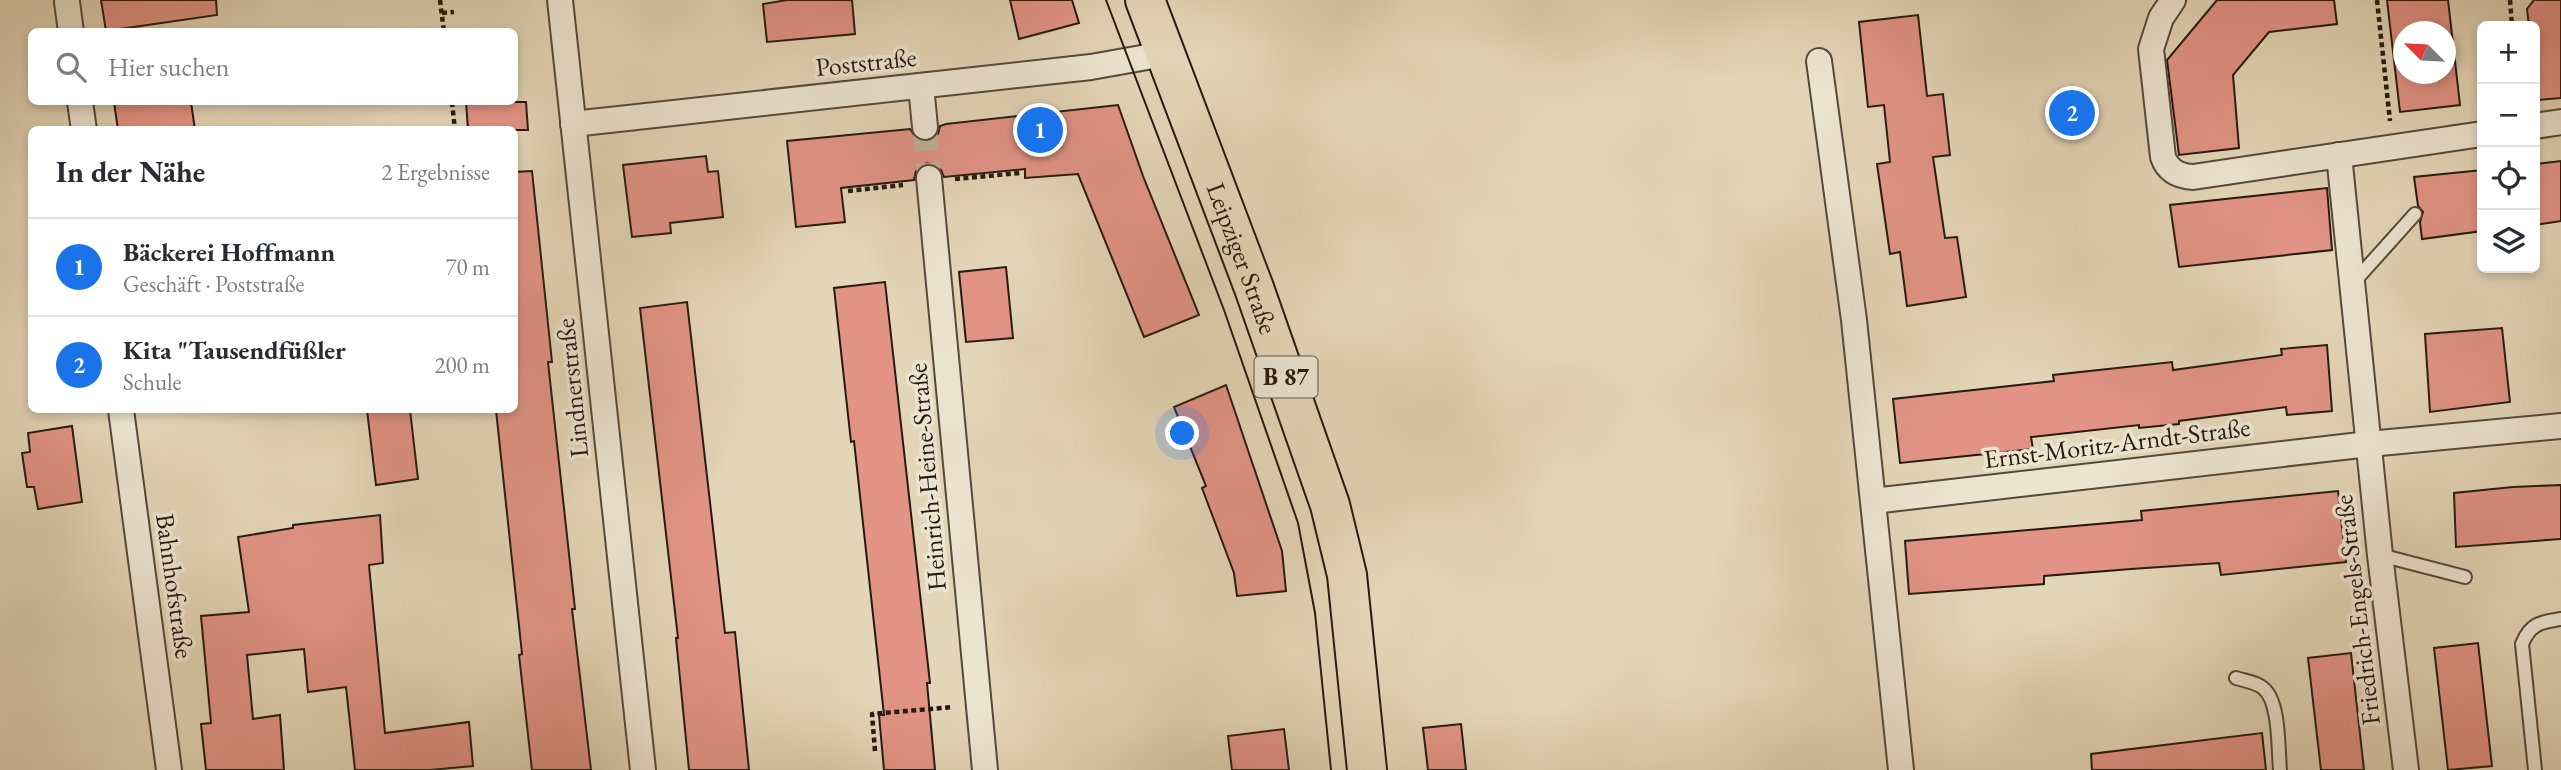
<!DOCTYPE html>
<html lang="de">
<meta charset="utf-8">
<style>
:root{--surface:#fff;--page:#f2f2f3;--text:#2b2b33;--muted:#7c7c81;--line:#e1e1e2;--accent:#1a73e8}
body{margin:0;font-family:"EB Garamond",serif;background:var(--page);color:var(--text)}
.controls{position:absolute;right:21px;top:21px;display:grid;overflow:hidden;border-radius:10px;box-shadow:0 4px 10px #0003}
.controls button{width:63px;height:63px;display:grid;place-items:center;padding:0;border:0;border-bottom:2px solid var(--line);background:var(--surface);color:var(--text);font:35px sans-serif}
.compass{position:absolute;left:2393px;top:21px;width:63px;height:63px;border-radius:50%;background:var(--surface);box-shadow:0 4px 10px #0003;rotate:294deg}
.you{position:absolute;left:1183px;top:434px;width:24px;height:24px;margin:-18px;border:5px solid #fff;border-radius:50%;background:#1a73e8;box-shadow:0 0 0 10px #1a73e833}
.badge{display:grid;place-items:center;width:46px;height:46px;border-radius:50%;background:var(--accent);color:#fff;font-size:23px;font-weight:700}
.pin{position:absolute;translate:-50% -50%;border:4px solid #fff;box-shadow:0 2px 7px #0006}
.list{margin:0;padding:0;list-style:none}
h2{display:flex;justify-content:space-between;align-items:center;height:91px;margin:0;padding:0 28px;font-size:30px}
h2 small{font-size:23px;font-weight:400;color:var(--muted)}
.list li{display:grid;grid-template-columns:46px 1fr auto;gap:21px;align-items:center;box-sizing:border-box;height:98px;padding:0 28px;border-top:2px solid var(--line)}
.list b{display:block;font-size:26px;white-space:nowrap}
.list p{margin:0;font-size:23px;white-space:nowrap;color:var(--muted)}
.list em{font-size:23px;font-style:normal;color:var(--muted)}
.icon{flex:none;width:38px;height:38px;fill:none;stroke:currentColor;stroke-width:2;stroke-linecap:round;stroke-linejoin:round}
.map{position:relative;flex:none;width:2561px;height:770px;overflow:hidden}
.search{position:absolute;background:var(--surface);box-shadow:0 4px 10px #0003;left:28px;top:28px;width:490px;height:77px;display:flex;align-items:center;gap:18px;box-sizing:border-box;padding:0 24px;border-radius:10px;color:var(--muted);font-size:26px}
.panel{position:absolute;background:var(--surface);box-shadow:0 4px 10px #0003;left:28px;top:126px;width:490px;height:287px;border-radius:10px}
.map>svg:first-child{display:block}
.building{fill:#e29386;stroke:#261a10;stroke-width:2;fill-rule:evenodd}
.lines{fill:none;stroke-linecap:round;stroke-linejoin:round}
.minor-tunnel{stroke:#bdb096;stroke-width:24;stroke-dasharray:24 12;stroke-linecap:butt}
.service-casing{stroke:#55493a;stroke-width:16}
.minor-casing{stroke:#55493a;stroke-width:28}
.primary-casing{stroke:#261a10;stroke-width:42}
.path{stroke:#261a10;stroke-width:4.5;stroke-dasharray:5 3.5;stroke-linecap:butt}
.service{stroke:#ede4d0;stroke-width:12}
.minor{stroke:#ede4d0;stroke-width:24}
.primary{stroke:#e3d5b7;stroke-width:38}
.tram{stroke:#261a10;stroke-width:2}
.labels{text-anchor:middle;stroke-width:7;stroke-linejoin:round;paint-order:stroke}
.shield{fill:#ede4d0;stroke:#62574a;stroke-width:2}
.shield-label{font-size:24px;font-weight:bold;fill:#261a10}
.street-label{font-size:26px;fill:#261a10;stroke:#ede4d0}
</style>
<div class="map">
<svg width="2561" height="770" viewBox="0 0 2561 770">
<rect width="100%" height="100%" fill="#e3d5b7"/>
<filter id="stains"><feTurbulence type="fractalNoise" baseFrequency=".00286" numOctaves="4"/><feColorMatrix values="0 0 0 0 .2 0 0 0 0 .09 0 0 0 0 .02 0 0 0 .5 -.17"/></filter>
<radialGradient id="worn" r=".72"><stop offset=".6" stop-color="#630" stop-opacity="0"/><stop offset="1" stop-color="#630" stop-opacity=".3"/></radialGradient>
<!-- building -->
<g class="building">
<polygon points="101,0 216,0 217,15 106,31"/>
<polygon points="787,0 852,0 855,34 767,42 763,4"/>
<polygon points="1010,0 1072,0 1079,23 1019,39"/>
<polygon points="2217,0 2334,0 2337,24 2269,32 2233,75 2239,148 2179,155 2167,60"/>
<path d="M2387,0h61l12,105 -60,7zM2404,32h42v42h-42z"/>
<polygon points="2534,0 2561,0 2561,98 2538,100 2535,73 2535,26 2529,26 2527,9"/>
<polygon points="1918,15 1927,96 1943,94 1950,155 1933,157 1945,238 1957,237 1966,297 1907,306 1900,252 1890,254 1877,164 1890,162 1884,105 1868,107 1859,22"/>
<polygon points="114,102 191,102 195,130 118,130"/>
<polygon points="466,102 526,102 528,130 468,130"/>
<polygon points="1118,105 1143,176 1199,315 1144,337 1078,174 1025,178 1025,169 944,177 941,170 936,165 927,163 916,171 914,180 841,188 845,222 796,227 787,141 910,129 918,140 927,142 938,134 940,126 946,124"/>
<polygon points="706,156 708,172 718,171 723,217 670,223 671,233 632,237 623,165"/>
<polygon points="2561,161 2561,221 2535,225 2535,164"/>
<polygon points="2482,170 2482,231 2422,239 2420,222 2423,212 2418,206 2414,177"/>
<polygon points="532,171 552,362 548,362 575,609 572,609 591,770 532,770 519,655 522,654 496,410 514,410 514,172"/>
<polygon points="2327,188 2332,250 2179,267 2170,205"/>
<polygon points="1006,267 1013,338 966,342 959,272"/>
<polygon points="885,282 930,683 927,683 935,770 884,770 879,715 884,715 854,441 851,442 834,288"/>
<polygon points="687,302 725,633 735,632 749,770 689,770 676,638 678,638 640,308"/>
<polygon points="2502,328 2510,402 2430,412 2425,334"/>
<polygon points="2327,345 2332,411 2287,415 2286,407 2179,421 2179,424 2139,428 2139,425 2031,437 2033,449 1900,463 1893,399 2054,381 2053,375 2172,362 2173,370 2282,355 2281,349"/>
<polygon points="1226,385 1282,551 1286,591 1237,596 1234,573 1202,488 1206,486 1174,407"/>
<polygon points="367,410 410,410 418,479 376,485"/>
<polygon points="72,426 82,502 38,509 34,487 27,487 22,453 30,452 28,433"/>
<polygon points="2561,485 2561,539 2456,547 2454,493 2513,487"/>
<polygon points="2338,491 2346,562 2221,575 2219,563 2131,569 2044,576 2044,584 1909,594 1905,541 2142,520 2141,511"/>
<polygon points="380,515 383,563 369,565 385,733 469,722 473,766 430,770 355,770 346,687 308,692 304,649 247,655 253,719 280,715 284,770 206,770 201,724 211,723 201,616 249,612 238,537 293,528 293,525"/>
<polygon points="2478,643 2492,766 2448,770 2434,648"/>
<polygon points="2351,653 2364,770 2321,770 2308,658"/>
<polygon points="1461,724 1466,770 1428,770 1423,728"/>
<polygon points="1284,729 1289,770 1232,770 1228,736"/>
<polygon points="2262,733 2266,770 2092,770 2091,754"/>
</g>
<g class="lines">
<!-- minor-tunnel -->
<polyline class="minor-tunnel" points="925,127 929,178"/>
<defs>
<g id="service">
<polyline points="2354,282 2415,214"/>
<polyline points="2380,555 2465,577"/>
<path d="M2236,678c9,3 20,4 27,10 17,13 15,61 17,82"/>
<path d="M2535,770l-13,-126c8,-20 18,-22 39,-25"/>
</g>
<g id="minor">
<polyline points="560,0 643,770"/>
<path d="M2173,0l-12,18 -10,31 12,108c5,14 16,19 30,20l289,-43"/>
<polyline points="67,2 71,32"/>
<polyline points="1819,61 1854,320 1901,770"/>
<polyline points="921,86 925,127"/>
<polyline points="80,102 84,130"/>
<polyline points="573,124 1091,67 1164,54"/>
<polyline points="2535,126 2561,122"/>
<polyline points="2339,155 2380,555 2406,770"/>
<polyline points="929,178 985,770"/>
<polyline points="121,410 169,770"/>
<polyline points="1873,501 2369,444 2561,426"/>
</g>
<g id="primary">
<path id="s1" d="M1145,0l109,288 76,217 17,70 20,195"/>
</g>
</defs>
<!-- service casing -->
<use href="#service" class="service-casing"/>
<!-- minor casing -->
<use href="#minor" class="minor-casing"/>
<!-- primary casing -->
<use href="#primary" class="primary-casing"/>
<!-- path -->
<g class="path">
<polyline points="440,0 444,32"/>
<polyline points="2377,0 2390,121"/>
<polyline points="2510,0 2512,26"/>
<polyline points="442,13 454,12"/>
<polyline points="452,102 455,130"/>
<polyline points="955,179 1020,173"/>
<polyline points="848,191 903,185"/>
<polyline points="875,751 872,714 953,707"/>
</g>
<!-- service -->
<use href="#service" class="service"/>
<!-- minor -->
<use href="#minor" class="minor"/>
<!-- primary -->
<use href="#primary" class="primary"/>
<!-- tram -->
<polyline class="tram" points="1106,0 1224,310 1298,523 1315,613 1331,770"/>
</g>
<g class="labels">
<!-- shield labels -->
<rect class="shield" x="1254.5" y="356.5" width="63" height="41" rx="5"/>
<g class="shield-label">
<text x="1286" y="385">B 87</text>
</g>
<!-- street labels -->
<g class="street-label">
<text transform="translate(866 62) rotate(-6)" y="9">Poststraße</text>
<text dy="9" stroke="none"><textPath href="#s1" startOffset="276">Leipziger Straße</textPath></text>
<text transform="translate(572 388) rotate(-96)" y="9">Lindnerstraße</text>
<text transform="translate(2117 443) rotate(-7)" y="9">Ernst-Moritz-Arndt-Straße</text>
<text transform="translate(927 477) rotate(-95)" y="9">Heinrich-Heine-Straße</text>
<text transform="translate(175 586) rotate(82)" y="9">Bahnhofstraße</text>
<text transform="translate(2357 610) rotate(-97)" y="9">Friedrich-Engels-Straße</text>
</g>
</g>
<rect width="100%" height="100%" filter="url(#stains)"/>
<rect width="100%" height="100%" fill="url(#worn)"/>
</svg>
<div class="controls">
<button>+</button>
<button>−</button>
<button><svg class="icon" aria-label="locate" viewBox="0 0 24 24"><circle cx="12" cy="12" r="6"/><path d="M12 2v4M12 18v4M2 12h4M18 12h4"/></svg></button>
<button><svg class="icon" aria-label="layers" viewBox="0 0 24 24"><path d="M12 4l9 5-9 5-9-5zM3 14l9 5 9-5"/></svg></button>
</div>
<svg class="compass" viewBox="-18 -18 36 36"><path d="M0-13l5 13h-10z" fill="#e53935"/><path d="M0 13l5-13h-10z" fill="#7c7c81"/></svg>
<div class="you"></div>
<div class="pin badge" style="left:1040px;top:130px">1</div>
<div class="pin badge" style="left:2072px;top:113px">2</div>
<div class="search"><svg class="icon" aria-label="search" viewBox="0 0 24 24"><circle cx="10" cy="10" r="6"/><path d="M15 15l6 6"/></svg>Hier suchen</div>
<section class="panel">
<h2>In der Nähe<small>2 Ergebnisse</small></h2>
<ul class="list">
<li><span class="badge">1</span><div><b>Bäckerei Hoffmann</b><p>Geschäft · Poststraße</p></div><em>70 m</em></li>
<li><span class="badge">2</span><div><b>Kita &quot;Tausendfüßler</b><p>Schule</p></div><em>200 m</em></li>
</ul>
</section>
</div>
